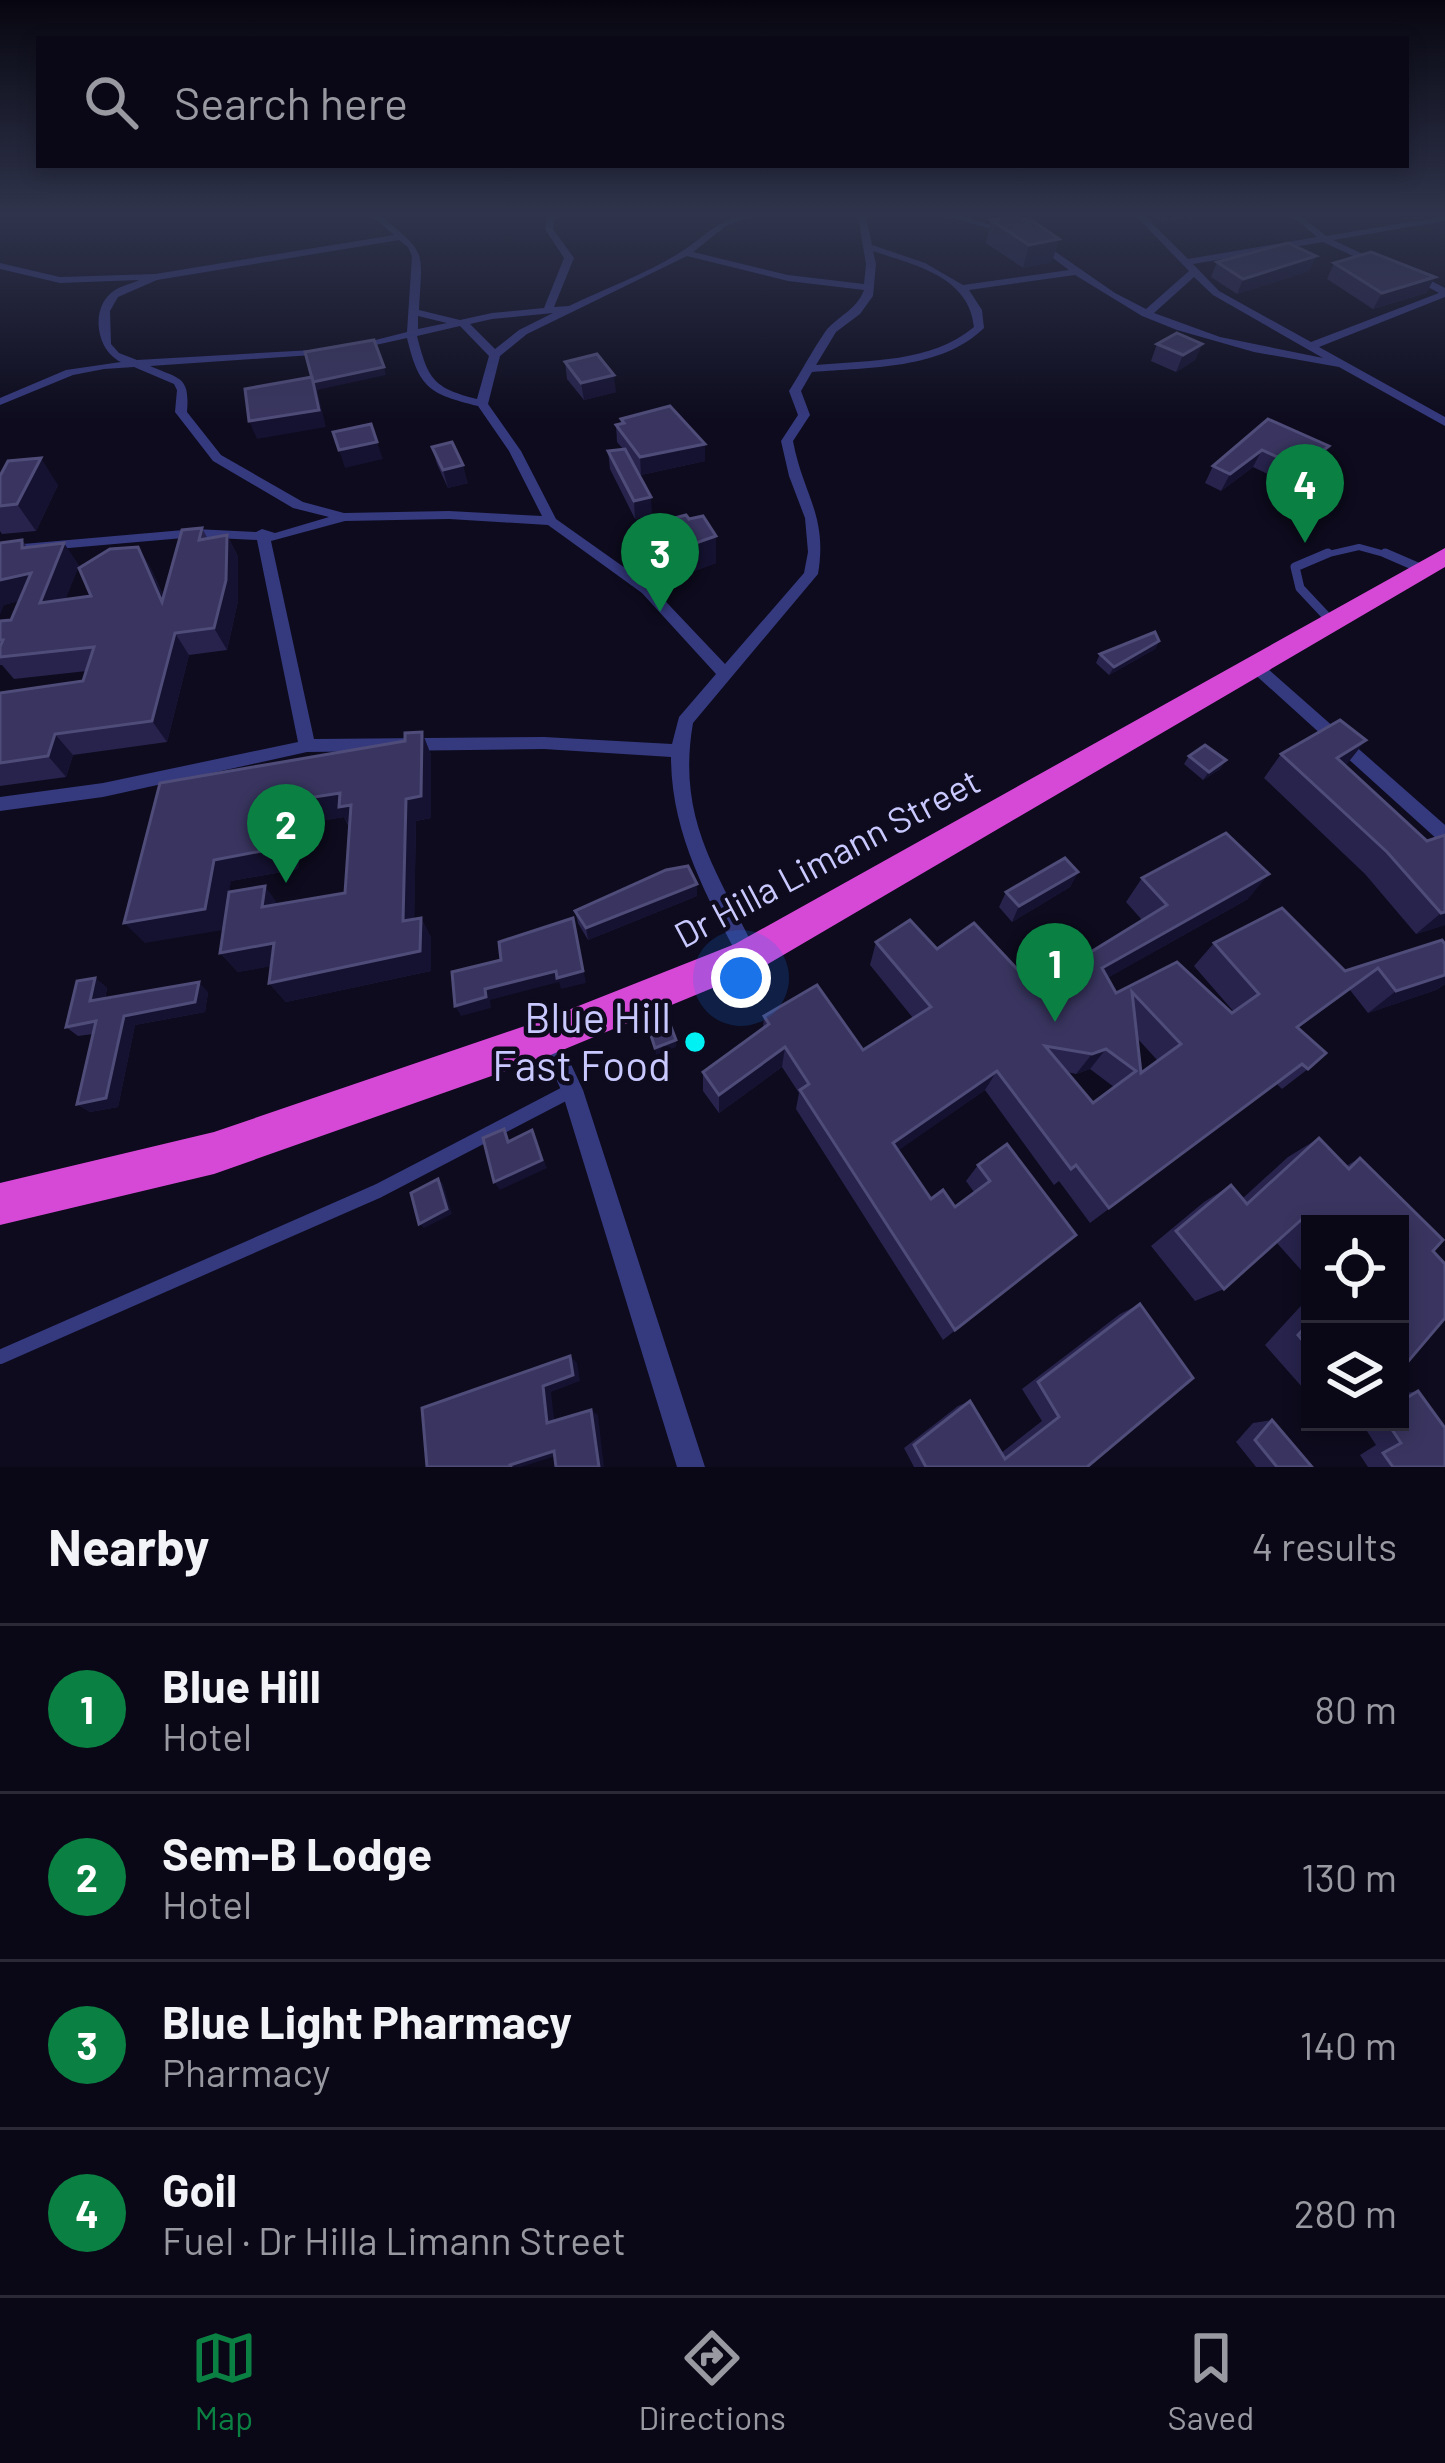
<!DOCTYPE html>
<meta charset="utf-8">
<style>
:root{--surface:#0a0816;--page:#13111f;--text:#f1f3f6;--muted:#999aa1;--line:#2a2935;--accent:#0b8043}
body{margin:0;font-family:Barlow,sans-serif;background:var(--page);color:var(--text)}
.controls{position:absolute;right:36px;bottom:36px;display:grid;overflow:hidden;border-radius:0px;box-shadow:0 6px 18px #0003}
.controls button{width:108px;height:108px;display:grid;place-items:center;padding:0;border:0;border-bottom:3px solid var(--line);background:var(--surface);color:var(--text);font:60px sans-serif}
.you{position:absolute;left:741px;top:978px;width:42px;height:42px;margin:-30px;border:9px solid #fff;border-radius:50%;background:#1a73e8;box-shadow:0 0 0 18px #1a73e833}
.badge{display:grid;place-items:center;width:78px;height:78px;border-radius:50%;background:var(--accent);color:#fff;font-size:39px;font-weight:700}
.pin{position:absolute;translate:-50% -99px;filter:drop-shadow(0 3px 6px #0008)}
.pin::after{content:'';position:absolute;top:63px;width:42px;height:36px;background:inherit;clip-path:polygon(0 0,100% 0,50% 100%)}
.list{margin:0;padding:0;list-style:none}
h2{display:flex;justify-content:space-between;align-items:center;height:156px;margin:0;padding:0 48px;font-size:51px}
h2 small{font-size:39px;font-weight:400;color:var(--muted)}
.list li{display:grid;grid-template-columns:78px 1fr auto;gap:36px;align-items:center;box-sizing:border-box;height:168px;padding:0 48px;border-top:3px solid var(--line)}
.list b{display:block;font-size:45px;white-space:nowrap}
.list p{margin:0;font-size:39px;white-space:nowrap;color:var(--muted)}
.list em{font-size:39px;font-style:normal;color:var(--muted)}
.icon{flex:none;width:66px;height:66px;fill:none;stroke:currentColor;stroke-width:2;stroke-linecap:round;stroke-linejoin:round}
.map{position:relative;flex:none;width:1445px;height:1467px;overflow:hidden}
.search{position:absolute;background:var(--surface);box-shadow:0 6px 18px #0003;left:36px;right:36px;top:36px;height:132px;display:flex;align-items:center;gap:30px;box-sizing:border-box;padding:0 42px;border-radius:0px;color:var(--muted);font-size:45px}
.sheet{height:828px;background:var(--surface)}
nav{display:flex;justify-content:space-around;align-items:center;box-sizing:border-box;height:168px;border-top:3px solid var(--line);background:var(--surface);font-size:33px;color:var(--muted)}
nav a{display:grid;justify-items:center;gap:6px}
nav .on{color:var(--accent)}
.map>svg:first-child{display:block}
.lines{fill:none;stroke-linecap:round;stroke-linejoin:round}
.service-far3{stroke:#35397e;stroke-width:6}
.service-far2{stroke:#35397e;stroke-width:9}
.service-far1{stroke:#35397e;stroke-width:10}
.service{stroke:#35397e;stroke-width:14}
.minor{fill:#35397e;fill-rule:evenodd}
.trunk{fill:#d649d6;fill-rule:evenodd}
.wall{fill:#27234c;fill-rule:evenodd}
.shaded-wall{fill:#151231}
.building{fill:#393560;stroke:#4f4c79;stroke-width:3;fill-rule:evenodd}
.poi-dot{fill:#00f1f3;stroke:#0d0b1d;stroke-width:4.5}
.labels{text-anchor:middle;stroke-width:9;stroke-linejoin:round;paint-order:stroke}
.street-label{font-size:36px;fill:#c9c8ff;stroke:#0d0b1d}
.near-poi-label{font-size:42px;fill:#c9c8ff;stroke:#0d0b1d;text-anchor:end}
</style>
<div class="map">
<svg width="1445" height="1467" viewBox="0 0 1445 1467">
<rect width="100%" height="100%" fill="#0d0b1d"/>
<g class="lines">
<!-- service-far3 -->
<polyline class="service-far3" points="1320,556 1359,547 1392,556"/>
<!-- service-far2 -->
<g class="service-far2">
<polyline points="1328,553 1295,567 1300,588 1330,620"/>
<polyline points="1385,553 1422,569"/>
</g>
<!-- service-far1 -->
<polyline class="service-far1" points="567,1092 572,1090"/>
<!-- service -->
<polyline class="service" points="0,1357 378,1191 572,1090"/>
<!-- minor -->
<g class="minor">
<path d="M372,216h9c47,39 41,33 38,94l41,10 32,-7 52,-5 20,-50 -19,-29 2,-13h8l-2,13 21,29 -20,49 15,-1c37,-18 80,-33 115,-56 23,-15 38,-35 67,-34l-25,10 -33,26 95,23 76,9 2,-20 -8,-48h8l6,29 53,18 38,22 106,-15 -35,-26 -2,-2 5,-3 78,54 31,16 43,-38 -53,-55h9l43,43 129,-22 -25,-21h9l25,20 119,-20v5l-112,19 47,22v4l-3,1 -54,-25 -130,22 26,27 92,51 128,-49 -29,-16v-4h6l29,15v9l-126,50 126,70v9l-106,-59 -85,-15 -77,-22 -35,-14 -67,-41 -106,15 13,20 2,18c-43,42 -115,39 -172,44l-11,19 9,24 -17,26c10,54 35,74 25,133l-125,149c-17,98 26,150 65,233l-3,6 -7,3 -7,-3c-34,-65 -70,-129 -70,-205l-127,-8 -237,3 -204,45 -103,14v-14l103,-14 195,-41 -41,-202 -62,-3 -195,17v-8l195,-17 61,3 6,-3 13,4 54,-16 -36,-9 -80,-47 -38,-49 2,-22 -3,-6 -40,-17 -30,2 -31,6 -73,30v-7l66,-28 55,-8c-24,-11 -31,-51 -10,-69 6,-6 20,-9 28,-13l-79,3 -60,-14v-6l60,14 95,-3 239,-39zM399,240l9,7 4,9 -5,76 -59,15 5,3 54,-12c12,50 22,56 71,68l31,45 33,65 -93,-5 -105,2 -41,-11 -82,-47 -34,-43c3,-36 -7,-33 -37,-46l177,-12 5,-3 -1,-2 -194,11 -18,-7 -8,-9 -1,-33 8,-14 39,-17zM873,251c41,14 96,25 101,76 -43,36 -105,33 -158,38l20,-33 24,-18 13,-18 3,-32zM687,256l101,25 76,9c-8,21 -27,26 -39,42 -13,19 -24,40 -36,59l9,24 -17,26 8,35 16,42 3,34 -4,21 -79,91 -73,-77 -96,-68 -35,-68 -33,-47 12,-48 27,-22zM1194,277l19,18 110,63 -103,-21 -66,-24zM553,313l-34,17 -24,19 -25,-25 22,-5zM418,316l29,7 -29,6zM460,326l29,30 -12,43c-44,-11 -49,-20 -60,-63zM449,519l99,6 94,68 74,81 -37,43 -7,27 -128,-7 -230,2 -43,-198 74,-20z"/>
<polygon points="947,216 960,216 1012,231 1008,234"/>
<polygon points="1255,660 1260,662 1445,825 1445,844 1439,841 1250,670 1247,666 1250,662"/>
<polygon points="548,1027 555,1030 583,1090 705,1467 677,1467 562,1092 537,1037 541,1030"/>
</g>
<!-- trunk -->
<polygon class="trunk" points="1445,548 1445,567 761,968 548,1056 214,1174 0,1225 0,1183 214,1132 548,1018 735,944"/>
</g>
<!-- wall -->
<g class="wall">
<polygon points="1151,216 1194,216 1163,223"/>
<polygon points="991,220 1034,222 1052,262 1023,268 986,243"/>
<polygon points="1316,256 1309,271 1237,294 1211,277 1217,262"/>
<polygon points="1334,263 1435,277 1426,293 1373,309 1327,279"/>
<polygon points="1157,344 1202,344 1195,360 1176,372 1151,361"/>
<polygon points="565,362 616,392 584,400 567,379"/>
<polygon points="621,419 705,461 641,475 633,463 652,515 635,519 610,469 608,451 623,449 617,442 616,425 621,424"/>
<polygon points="1268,419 1319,464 1291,485 1253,467 1221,491 1205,483 1213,466"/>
<polygon points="432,447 468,483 448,488 437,464"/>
<polygon points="0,476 58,485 36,531 2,534 0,531"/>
<polygon points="689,519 716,536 716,563 667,581 646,553 644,526"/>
<polygon points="202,528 208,539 227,535 238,557 238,601 227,650 189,655 167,742 73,755 66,777 0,786 0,693 83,681 87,671 14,679 2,665 0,665 0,621 11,620 18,601 4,605 22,540 27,547 79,565 65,600 91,596 138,547 151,569 164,597"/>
<polygon points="1159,641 1155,649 1109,675 1096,663 1100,654"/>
<polygon points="422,732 431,755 431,818 416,821 414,919 421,918 431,938 431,971 286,1002 269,983 271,966 238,972 220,953 279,904 345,893 349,827 344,817 308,823 307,837 301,838 298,869 231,881 145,943 160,783 405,741"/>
<polygon points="1366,740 1344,765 1427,841 1445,835 1445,925 1416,934 1365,874 1264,778 1281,754"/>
<polygon points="1189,756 1226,760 1220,769 1203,780 1184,764"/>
<polygon points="1078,872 1070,887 1012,922 999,907 1006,892"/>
<path d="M1142,878l106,21 -141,79 9,15 61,-31 55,51 2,-1 -40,-46 20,-23 131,28 100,-27v40l-9,6 -68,23 -18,-23 -52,38 10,41 -26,20 -6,-6 -186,140 -31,-42 -5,4 -69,-95 -87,60 33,49 24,8 19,-15 -8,-11 12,-16 98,70 -133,105 -147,-231 3,-16 -17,-26 -63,46 -16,-22v-19l60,-44 1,-12 99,34 50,-32 -43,-53 6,-23 61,7 97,38 108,-67 -16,-18zM1137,1038l21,23 -17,12zM1090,1069l24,18 -21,16 -26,-31 9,2z"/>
<polygon points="697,896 588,940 578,923 575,911"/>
<polygon points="95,978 107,988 105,999 208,992 205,1012 135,1025 118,1107 90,1112 77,1104 93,1034 78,1036 66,1027"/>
<polygon points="1319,1138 1346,1166 1360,1158 1400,1224 1310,1224 1310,1280 1276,1242 1224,1289 1195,1301 1151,1246 1204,1202 1231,1185 1243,1198 1288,1157"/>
<polygon points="1310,1296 1310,1396 1265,1345"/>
<polygon points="1140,1304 1087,1467 914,1467 904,1448 958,1406 970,1401 1001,1453 1042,1421 1022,1389 1120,1314"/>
<polygon points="1418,1391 1445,1467 1368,1467 1360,1455 1376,1445 1361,1422 1400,1422 1400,1394"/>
<polygon points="1272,1420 1312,1467 1256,1467 1236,1442 1253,1423"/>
</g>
<!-- shaded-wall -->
<g class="shaded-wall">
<polygon points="1166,216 1194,216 1163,223"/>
<polygon points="1059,239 1052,262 1023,268 1029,245"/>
<polygon points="1316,256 1309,271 1237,294 1243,279"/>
<polygon points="1435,277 1426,293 1373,309 1382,293"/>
<polygon points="1202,344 1195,360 1176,372 1183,355"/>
<polygon points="384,367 386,375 317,390 326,427 257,439 249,421 312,377"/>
<polygon points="614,375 616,392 584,400 581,383"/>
<polygon points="377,442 383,459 345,468 339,450"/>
<polygon points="705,444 705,461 641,475 640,457"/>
<polygon points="1329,446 1319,464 1291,485 1301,468"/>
<polygon points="1262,450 1253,467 1221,491 1230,474"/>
<polygon points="41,458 58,485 36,531 17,504"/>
<polygon points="463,465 468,483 448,488 443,470"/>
<polygon points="651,497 652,515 635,519 634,501"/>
<polygon points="227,535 238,557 238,601 227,650 214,628"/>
<polygon points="716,536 716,563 667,581 665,554"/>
<polygon points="64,543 79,565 56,624 40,603 43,595 4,605 0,615 0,580"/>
<polygon points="138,547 151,569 176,623 162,602"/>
<polygon points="175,633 189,655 167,742 152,721"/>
<polygon points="1159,641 1155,649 1109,675 1114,667"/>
<polygon points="422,732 431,755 431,818 416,821 414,942 403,921 406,799"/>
<polygon points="55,734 73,755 66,777 48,756"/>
<polygon points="1366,740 1347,764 1318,781 1337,758"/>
<polygon points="1226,760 1220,769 1203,780 1209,772"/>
<polygon points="340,793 351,805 351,829 344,817 308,823 307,837 294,814 295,800"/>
<polygon points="287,815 301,838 298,869 231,881 223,930 145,943 124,923 214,860"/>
<polygon points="1078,872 1070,887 1012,922 1019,906"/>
<polygon points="1269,874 1248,899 1086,990 1102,968"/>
<polygon points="697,884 697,896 588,940 586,928"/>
<polygon points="265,886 280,907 262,907"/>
<polygon points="1445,912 1445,925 1416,934 1441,913"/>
<polygon points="421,918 431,938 431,971 286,1002 269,983"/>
<polygon points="576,930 586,983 561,989 559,982 490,1000 491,1008 461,1016 455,1006 485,989"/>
<polygon points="274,943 290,963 238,972 220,953"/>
<polygon points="1378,968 1350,990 1272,1047 1297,1027"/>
<polygon points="1445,975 1445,984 1436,990 1368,1013 1396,991"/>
<polygon points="95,978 107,988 102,1011 90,1001"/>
<polygon points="199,982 208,992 205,1012 135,1025 118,1107 90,1112 77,1104 124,1016"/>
<polygon points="676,1040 676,1047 656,1055 655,1048"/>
<polygon points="785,1047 782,1067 719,1113 719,1095"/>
<polygon points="1106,1049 1090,1069 1076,1074 1092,1054"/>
<polygon points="997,1071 985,1090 885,1160 893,1143"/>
<polygon points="532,1130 547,1168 500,1190 494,1182"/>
<polygon points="438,1179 443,1184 452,1214 424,1228 419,1224"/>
<polygon points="570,1356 577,1363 580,1381 551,1392 555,1427 547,1423 543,1386"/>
<polygon points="591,1410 598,1415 604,1467 599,1467"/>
<polygon points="554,1451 562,1454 521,1467 511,1467 510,1465"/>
</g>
<!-- building -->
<g class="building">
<polygon points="1012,216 1034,222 1059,239 1029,245 991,220"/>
<polygon points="1288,243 1316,256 1243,279 1217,262"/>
<polygon points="1371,252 1435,277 1382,293 1334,263"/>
<polygon points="1177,333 1202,344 1183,355 1157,344"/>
<polygon points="374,340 384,367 313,382 305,352"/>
<polygon points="597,354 614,375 581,383 565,362"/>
<polygon points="312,377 319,410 249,421 245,389"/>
<polygon points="670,406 705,444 640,457 616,425 624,423 621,419"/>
<polygon points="1268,419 1329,446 1301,468 1262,450 1230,474 1213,466"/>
<polygon points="371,424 377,442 339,450 333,432"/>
<polygon points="452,442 463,465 443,470 432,447"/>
<polygon points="625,449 651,497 634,501 608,451"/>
<polygon points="41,458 17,504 0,506 0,476 8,461"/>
<polygon points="686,515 689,519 703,516 716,536 665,554 644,526"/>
<polygon points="202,528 199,540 227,535 226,580 214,628 175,633 152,721 55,734 48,756 0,763 0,693 83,681 94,647 0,657 0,647 3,640 0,640 0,621 11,620 31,573 0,580 0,543 22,540 22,548 64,543 40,603 91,596 79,568 110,549 138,547 162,602 182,530"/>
<polygon points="1155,632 1159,641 1114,667 1100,654"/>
<polygon points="1340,720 1366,740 1337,758 1427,841 1445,835 1445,912 1441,913 1387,852 1281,754"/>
<polygon points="422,732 421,796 406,799 403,921 421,918 420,951 269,983 274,943 220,953 229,892 265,886 262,907 345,893 351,805 339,807 340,793 295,800 294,814 287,815 283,847 214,860 205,909 124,923 160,783 405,741 405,733"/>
<polygon points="1205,745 1226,760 1209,772 1189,756"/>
<path d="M1226,833l43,41 -167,94 14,25 61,-31 55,51 27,-19 -45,-51 68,-35 63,63 97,-31 3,4v31l-49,16 -18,-23 -81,59 29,26 -18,16 -6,-5 -193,144 -33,-43 -5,4 -74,-98 -104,72 38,56 12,-9 12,17 35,-26 -12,-16 29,-21 69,91 -121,95 -155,-240 9,-6 -24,-37 -66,48 -16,-23 66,-48 -5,-8 53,-31 46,65 68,-43 -55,-65 34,-22 27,29 37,-26 60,64 133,-82 -25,-27zM1132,992l49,52 -40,29zM1045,1046l47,8 14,-5 30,22 -43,32z"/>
<polygon points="1065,858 1078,872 1019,906 1006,892"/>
<polygon points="688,866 697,884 586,928 575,911 666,870"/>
<polygon points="573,918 583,971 557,978 556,971 485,989 486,997 455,1006 452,972 501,960 499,942"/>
<polygon points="95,978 90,1001 199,982 195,1002 124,1016 106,1098 77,1104 96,1021 66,1027 77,981"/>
<polygon points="668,1019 676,1040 655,1048 648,1026"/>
<polygon points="504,1129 508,1142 532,1130 542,1160 494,1182 483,1138"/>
<polygon points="1319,1138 1349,1169 1360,1158 1443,1240 1433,1251 1445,1264 1445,1318 1400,1371 1400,1224 1310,1224 1310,1230 1301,1220 1224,1289 1176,1231 1231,1185 1247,1204"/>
<polygon points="438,1179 447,1209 419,1224 411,1193"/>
<polygon points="1140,1304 1193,1378 1087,1467 926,1467 914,1445 970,1401 1005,1459 1059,1417 1038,1382"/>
<polygon points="1310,1322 1310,1349 1298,1335"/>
<polygon points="570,1356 573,1375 543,1386 547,1423 591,1410 599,1467 556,1467 554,1451 510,1465 511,1467 427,1467 422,1408"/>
<polygon points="1418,1391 1445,1428 1445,1467 1393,1467 1383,1453 1401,1443 1387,1422 1400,1422 1400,1402"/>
<polygon points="1272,1420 1312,1467 1277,1467 1255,1440"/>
</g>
<!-- sky -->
<linearGradient id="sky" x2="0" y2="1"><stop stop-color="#070610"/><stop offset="0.51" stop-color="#2f344c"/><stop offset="1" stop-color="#2f344c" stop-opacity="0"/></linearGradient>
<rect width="1445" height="421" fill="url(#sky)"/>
<!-- markers -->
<circle class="poi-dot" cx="695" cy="1042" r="12"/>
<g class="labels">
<!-- street labels -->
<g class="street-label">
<text transform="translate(827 858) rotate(-28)" y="13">Dr Hilla Limann Street</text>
</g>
<!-- near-poi labels -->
<g class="near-poi-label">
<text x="671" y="1033">Blue Hill<tspan x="671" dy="48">Fast Food</tspan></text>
</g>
</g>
</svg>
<div class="controls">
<button><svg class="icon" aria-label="locate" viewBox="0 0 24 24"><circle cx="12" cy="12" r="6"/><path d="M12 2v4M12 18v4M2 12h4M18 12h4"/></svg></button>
<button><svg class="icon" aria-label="layers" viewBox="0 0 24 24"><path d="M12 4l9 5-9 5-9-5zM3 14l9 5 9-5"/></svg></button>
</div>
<div class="you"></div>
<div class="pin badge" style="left:1055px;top:1022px">1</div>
<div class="pin badge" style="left:286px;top:883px">2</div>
<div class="pin badge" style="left:660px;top:612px">3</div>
<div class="pin badge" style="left:1305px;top:543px">4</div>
<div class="search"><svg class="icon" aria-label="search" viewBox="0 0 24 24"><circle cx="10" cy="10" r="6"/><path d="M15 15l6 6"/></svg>Search here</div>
</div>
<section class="sheet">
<h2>Nearby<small>4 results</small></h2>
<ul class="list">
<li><span class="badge">1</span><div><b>Blue Hill</b><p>Hotel</p></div><em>80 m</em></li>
<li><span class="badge">2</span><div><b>Sem-B Lodge</b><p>Hotel</p></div><em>130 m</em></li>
<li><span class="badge">3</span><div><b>Blue Light Pharmacy</b><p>Pharmacy</p></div><em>140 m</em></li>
<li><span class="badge">4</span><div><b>Goil</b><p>Fuel · Dr Hilla Limann Street</p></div><em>280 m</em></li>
</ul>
</section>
<nav>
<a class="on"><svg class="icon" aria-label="map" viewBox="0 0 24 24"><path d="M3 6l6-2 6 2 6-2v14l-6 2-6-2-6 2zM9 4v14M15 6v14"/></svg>Map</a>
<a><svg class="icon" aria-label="directions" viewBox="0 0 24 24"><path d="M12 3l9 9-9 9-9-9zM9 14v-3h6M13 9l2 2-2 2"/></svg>Directions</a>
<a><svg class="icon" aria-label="saved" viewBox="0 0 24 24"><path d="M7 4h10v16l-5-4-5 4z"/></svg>Saved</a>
</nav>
